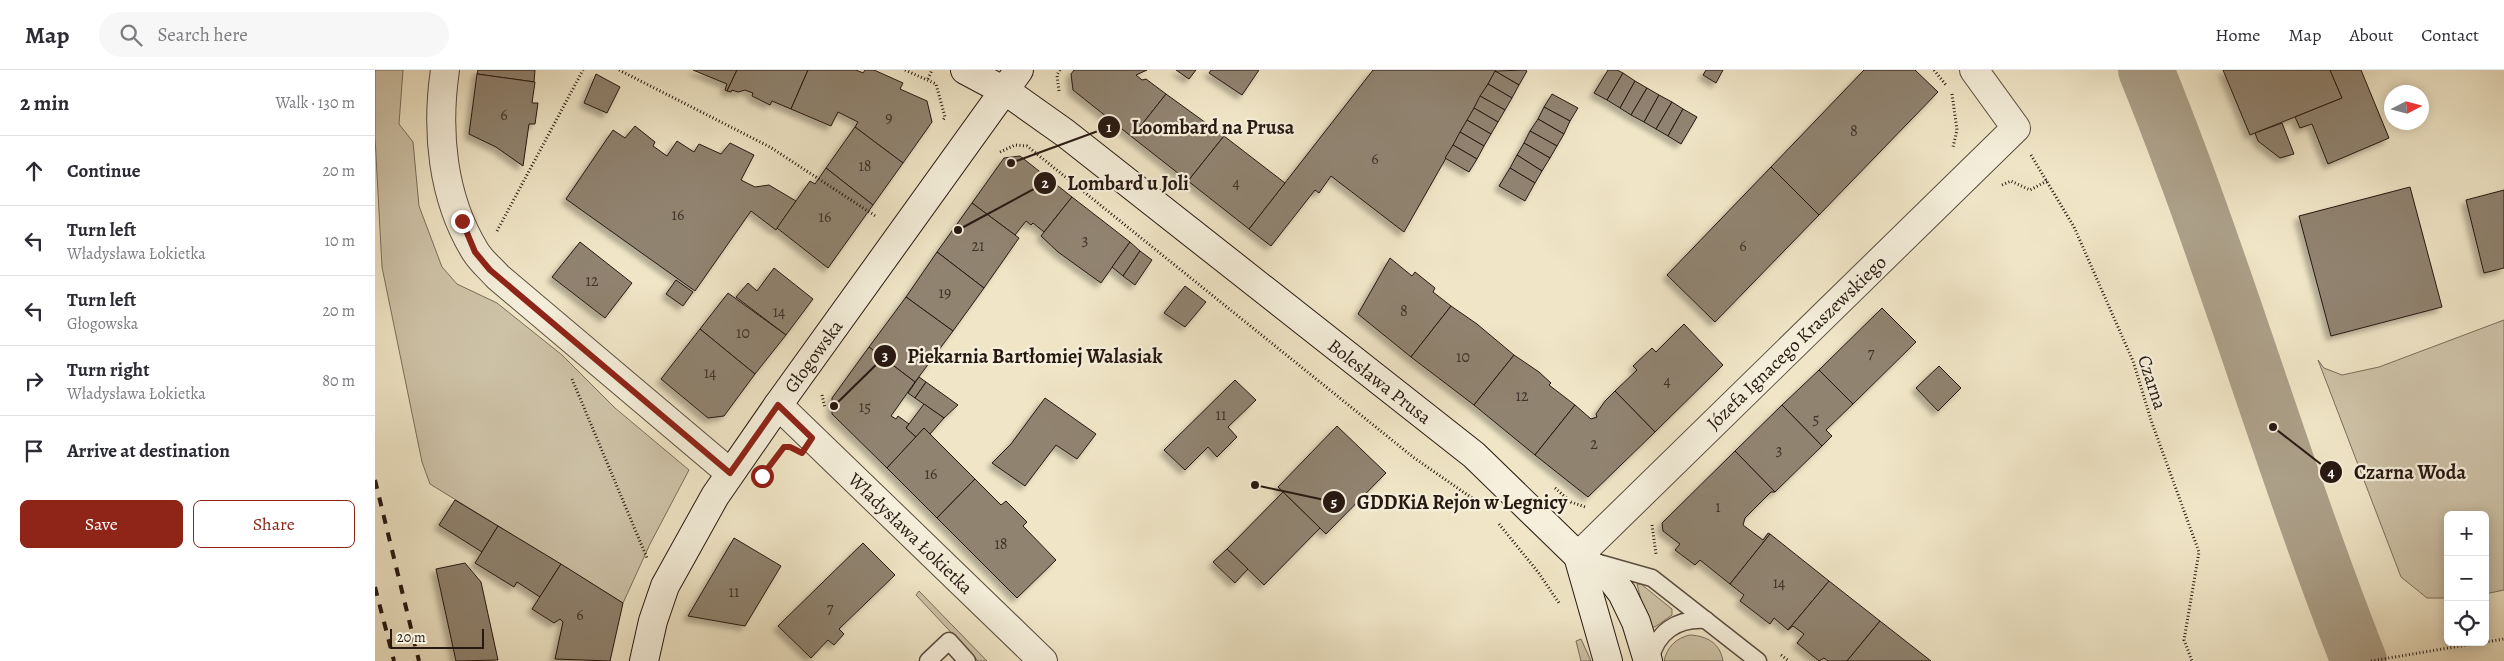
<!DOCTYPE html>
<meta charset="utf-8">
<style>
:root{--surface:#fff;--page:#f7f7f7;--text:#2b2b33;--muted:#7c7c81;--line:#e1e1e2;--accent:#8f2418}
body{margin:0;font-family:Alegreya,serif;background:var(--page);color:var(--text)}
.controls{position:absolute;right:15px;bottom:15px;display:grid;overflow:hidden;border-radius:8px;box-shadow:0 2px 12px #0003}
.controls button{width:45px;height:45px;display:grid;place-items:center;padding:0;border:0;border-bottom:1px solid var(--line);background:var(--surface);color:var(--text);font:25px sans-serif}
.compass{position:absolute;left:2009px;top:15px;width:45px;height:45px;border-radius:50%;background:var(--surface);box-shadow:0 2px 12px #0003;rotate:84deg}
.scale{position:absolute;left:15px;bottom:12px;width:94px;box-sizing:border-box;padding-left:5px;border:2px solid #271811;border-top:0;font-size:14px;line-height:18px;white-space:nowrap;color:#271811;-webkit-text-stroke:4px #f5efdb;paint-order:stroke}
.stop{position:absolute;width:15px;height:15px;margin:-11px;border:4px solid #8f2418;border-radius:50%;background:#fff}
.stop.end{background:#8f2418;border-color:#fff;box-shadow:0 1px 5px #0008}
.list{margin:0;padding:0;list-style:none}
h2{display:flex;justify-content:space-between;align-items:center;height:65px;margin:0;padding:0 20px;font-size:21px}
h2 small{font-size:16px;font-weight:400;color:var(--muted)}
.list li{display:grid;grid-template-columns:32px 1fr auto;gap:15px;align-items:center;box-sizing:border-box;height:70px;padding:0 20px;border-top:1px solid var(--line)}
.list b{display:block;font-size:19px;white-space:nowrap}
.list p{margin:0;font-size:16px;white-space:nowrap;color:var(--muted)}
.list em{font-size:16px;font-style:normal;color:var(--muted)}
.actions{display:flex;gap:10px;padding:15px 20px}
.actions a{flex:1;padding:11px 0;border:1px solid var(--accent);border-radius:8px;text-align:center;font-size:18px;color:var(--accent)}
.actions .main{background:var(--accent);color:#fff}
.icon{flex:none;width:28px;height:28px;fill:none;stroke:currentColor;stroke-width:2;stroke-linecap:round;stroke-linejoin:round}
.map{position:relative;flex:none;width:2129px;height:591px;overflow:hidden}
header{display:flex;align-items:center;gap:30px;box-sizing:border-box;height:70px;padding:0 25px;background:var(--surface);border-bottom:1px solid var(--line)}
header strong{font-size:24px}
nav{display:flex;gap:28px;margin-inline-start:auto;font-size:18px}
.search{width:350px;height:45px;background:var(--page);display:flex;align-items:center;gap:12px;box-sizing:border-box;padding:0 18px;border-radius:28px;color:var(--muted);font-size:19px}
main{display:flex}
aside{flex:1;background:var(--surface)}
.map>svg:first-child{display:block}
.green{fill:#cec3a8;stroke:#7a6e5c}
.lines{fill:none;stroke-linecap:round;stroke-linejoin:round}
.river{stroke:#aca089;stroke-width:56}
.building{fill:#908370;stroke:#271811;filter:url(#shadow)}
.lane-casing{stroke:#594c3e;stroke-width:19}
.street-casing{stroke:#594c3e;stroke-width:30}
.secondary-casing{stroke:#271811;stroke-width:30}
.path{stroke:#271811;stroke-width:3;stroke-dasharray:1 2.5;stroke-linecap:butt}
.lane{stroke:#f5efdb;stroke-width:16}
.street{stroke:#f5efdb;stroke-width:28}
.secondary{stroke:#f5efdb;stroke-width:28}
.rail{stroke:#271811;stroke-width:4;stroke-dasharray:9 9;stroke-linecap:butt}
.route{stroke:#8f2418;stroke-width:6}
.labels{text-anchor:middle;stroke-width:4.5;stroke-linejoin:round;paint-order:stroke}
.number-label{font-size:16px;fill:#413329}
.street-label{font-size:19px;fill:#271811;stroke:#f5efdb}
.leader{fill:none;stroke:#271811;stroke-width:2}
.callout-dot{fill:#271811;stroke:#f5efdb;stroke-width:2}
.mark-label{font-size:15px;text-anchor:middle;font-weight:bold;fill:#fff}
.callout-label{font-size:20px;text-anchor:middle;font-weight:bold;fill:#271811;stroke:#f5efdb;stroke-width:4.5;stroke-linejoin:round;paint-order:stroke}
</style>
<header>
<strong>Map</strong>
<div class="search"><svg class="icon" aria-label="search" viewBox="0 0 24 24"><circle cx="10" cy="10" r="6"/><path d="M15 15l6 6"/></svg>Search here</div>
<nav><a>Home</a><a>Map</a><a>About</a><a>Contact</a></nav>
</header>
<main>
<aside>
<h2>2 min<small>Walk · 130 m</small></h2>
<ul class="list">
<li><svg class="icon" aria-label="ahead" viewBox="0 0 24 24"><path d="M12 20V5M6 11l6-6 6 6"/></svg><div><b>Continue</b></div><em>20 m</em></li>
<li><svg class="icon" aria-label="left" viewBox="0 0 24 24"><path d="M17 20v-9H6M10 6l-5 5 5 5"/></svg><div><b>Turn left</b><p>Władysława Łokietka</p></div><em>10 m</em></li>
<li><svg class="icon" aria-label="left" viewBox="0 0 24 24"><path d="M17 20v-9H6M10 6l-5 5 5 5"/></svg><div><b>Turn left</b><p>Głogowska</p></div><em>20 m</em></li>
<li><svg class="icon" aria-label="right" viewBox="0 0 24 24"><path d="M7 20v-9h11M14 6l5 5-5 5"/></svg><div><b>Turn right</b><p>Władysława Łokietka</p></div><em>80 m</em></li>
<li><svg class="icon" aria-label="arrive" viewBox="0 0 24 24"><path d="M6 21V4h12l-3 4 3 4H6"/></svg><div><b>Arrive at destination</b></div></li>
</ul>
<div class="actions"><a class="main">Save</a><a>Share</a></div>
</aside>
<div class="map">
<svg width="2129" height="591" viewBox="0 0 2129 591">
<defs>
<filter id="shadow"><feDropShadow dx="-4.5" dy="4.5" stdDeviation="2.5" flood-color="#0004"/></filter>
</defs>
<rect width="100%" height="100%" fill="#f0e6c7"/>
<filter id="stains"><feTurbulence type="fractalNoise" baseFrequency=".004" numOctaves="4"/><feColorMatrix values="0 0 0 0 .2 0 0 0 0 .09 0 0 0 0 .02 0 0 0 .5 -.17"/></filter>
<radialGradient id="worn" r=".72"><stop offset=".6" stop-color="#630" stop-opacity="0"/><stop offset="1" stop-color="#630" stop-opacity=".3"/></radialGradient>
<!-- green -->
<g class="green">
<polygon points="0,0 28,0 24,54 38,72 44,136 67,197 82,214 122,233 187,285 240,338 314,400 275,474 248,533 55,414 47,392 7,197 0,67"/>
<polygon points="2129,250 2129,520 2110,524 2110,445 2073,445 2073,528 2052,528 2026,507 1943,290 1949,298 1967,305 2004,297"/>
<polygon points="1262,514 1266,514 1297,539 1297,545 1280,557 1276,557 1266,530"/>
<polygon points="544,521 612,591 603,591 541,525"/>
<path d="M1315,565c17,1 30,8 33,26h-59c3,-14 12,-23 26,-26z"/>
<polygon points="1206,569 1216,591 1206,591 1201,571"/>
</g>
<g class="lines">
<!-- river -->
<path class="river" d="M1771,0c79,194 136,396 213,591"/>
</g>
<!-- building -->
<g class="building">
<polygon points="103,0 160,0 159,12 102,4"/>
<polygon points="318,0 362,0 352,21 350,20 352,14"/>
<polygon points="362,0 433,0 416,39 397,31 395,35 377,26 378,23 370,20 363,22 357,20 356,22 352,21"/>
<polygon points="433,0 481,0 488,3 490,0 499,0 528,13 525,19 552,31 557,52 528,93 480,57 483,52 463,42 456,56 416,39"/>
<polygon points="699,0 772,0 761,5 767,10 771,9 791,24 757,67 698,20 696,4"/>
<polygon points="801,0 821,0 814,9"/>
<polygon points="836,0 884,0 867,25 834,3"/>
<polygon points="998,0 1121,0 1029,162 956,106 944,123 940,120 896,176 874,159"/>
<polygon points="1150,0 1152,1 1144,15 1120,1"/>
<polygon points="1233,0 1242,0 1248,3 1232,30 1219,23"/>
<polygon points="1331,0 1348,0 1341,13 1328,5"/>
<polygon points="1489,0 1540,0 1563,22 1444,145 1396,97"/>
<polygon points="1848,0 1955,0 1967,28 1875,65"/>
<polygon points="1955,0 1986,0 2014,68 1953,94 1937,54 1925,58 1920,47 1967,28"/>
<polygon points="1120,1 1144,15 1137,28 1113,14"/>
<polygon points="1248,3 1260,11 1245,38 1232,30"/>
<polygon points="102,4 160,12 157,33 163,33 160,54 154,54 148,96 121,77 94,64"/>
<polygon points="221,4 245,17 232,43 209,33"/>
<polygon points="1260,11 1272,18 1256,45 1245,38"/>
<polygon points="1113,14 1137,28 1130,40 1105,26"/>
<polygon points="1272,18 1284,25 1269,52 1256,45"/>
<polygon points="791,24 849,66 813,111 757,67"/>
<polygon points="1177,24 1203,38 1195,51 1169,37"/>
<polygon points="1284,25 1297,32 1281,59 1269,52"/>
<polygon points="1105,26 1130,40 1123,52 1099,38"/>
<polygon points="1297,32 1308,39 1293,66 1281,59"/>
<polygon points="1169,37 1195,51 1189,64 1163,49"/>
<polygon points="1099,38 1123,52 1116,64 1092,50"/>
<polygon points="1308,39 1322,47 1306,74 1293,66"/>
<polygon points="1163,49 1189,64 1182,76 1155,61"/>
<polygon points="1092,50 1116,64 1109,76 1085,62"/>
<polygon points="1907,53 1919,84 1905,88 1883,71 1880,63"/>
<polygon points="260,56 280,72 278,76 292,86 302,71 319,82 324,74 346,84 355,73 379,85 366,110 380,117 394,115 421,131 401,160 376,141 320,221 191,129 238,60 250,68"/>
<polygon points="480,57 528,93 498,135 451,98"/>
<polygon points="1155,61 1182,76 1175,88 1149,73"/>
<polygon points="1085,62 1109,76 1102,89 1078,75"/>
<polygon points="849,66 910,113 874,159 813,111"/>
<polygon points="1149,73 1175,88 1167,101 1142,85"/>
<polygon points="1078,75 1102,89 1094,102 1070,88"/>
<polygon points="1142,85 1167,101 1160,113 1135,98"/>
<polygon points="645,86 697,127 669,162 658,153 656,155 651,151 640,165 597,133 629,88"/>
<polygon points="1396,97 1444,145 1340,252 1292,205"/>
<polygon points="451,98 498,135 453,198 402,158 435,111 440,114"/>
<polygon points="1135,98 1160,113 1150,131 1124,116"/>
<polygon points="2035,117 2067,237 1956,266 1924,146"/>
<polygon points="2129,120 2129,198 2109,203 2091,130"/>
<polygon points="697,127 755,172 726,213 683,182 666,166"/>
<polygon points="597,133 644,168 609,218 562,182"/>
<polygon points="205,172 257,213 230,248 177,207"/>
<polygon points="755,172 765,181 748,206 737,197"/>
<polygon points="765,181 777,190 760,215 748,206"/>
<polygon points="562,182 609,218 578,261 531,227"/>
<polygon points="1015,188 1037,206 1040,202 1060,218 1058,222 1076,236 1036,287 983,244"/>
<polygon points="399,198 438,229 411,265 361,227 373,213 382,221"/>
<polygon points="301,210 318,222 308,236 291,224"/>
<polygon points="810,216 831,232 810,257 789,243"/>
<polygon points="353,223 411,265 380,304 325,259"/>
<polygon points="531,227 578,261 540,312 494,277"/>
<polygon points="1076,236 1102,254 1139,285 1099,335 1036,287"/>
<polygon points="1507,238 1541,272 1478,334 1444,300"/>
<polygon points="1309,254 1348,295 1280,362 1240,321 1262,300 1258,296 1277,278 1281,282"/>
<polygon points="325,259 380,304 349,346 333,348 286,309"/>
<polygon points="494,277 540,312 516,346 521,349 523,346 534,354 531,358 541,367 512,398 457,344 457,328"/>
<polygon points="1139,285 1164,302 1176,313 1174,315 1200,335 1160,385 1099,335"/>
<polygon points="1564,296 1586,318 1563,341 1541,318"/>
<polygon points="1444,300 1478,334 1451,360 1457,366 1447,376 1407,335"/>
<polygon points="544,307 551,312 540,328 533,323"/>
<polygon points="860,310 881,330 853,357 862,367 842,387 833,377 810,400 789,380"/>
<polygon points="551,312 583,335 569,348 540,328"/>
<polygon points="1240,321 1280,362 1213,427 1160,385 1200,335 1216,349 1222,347 1221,344 1230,331"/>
<polygon points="670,328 721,364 702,389 681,375 650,416 617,393 636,374"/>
<polygon points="549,334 569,348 555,364 549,358 541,367 531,358"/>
<polygon points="1407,335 1447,376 1400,422 1360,381"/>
<polygon points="962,356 1011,403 951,464 903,417"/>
<polygon points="549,358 600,409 562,448 512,398"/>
<polygon points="1360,381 1400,422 1396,422 1370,448 1368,455 1388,470 1393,463 1395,464 1355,514 1325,490 1320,495 1300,480 1305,474 1288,461 1287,453"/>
<polygon points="600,409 626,435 631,431 652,452 648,456 681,490 642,528 562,448"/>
<polygon points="908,422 945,458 889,515 852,479"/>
<polygon points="80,430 123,456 107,482 64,455"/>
<polygon points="123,456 186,494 165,527 142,512 139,517 100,493"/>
<polygon points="1395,464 1454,511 1413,560 1399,548 1395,554 1365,531 1369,525 1355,514"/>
<polygon points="359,468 406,496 370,556 313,546"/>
<polygon points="488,473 520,505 464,559 469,564 459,575 453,570 436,588 403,556"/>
<polygon points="852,479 873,499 860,513 838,492"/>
<polygon points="90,493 106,512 123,590 81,591 61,499"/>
<polygon points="186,494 248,533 235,591 180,589 188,552 185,549 179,553 157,539"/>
<polygon points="1454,511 1505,551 1472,591 1453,591 1449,588 1444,591 1422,573 1429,564 1418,556 1413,560"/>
<polygon points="1505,551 1556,591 1472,591"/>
</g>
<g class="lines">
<defs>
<g id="lane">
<polyline points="1224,493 1277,508 1383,591"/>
<polyline points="553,591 574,571 592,591"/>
<path d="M1275,591c6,-29 27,-43 56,-41"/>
</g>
<g id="street">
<path d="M70,0c-9,61 -3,127 30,181 6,10 15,17 23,26l232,196"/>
<polyline points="403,335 668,591"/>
<polyline points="1203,486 1641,58 1599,0"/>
</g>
<g id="secondary">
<polyline points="590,0 635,24 690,63 1099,385 1203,486 1237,510 1247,523 1261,552 1273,591"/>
<polyline points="1203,486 1233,591"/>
<polyline points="269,591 278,551 290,516 340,426 403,335 644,0"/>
</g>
</defs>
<!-- lane casing -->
<use href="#lane" class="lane-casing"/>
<!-- street casing -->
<use href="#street" class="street-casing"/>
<!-- secondary casing -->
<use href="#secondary" class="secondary-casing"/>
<!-- path -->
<g class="path">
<polyline points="244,0 395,77 502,147"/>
<polyline points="530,0 561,14 570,47 568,50"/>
<polyline points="1559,0 1571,15"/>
<polyline points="553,9 557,0"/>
<polyline points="684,21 682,5 685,0"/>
<polyline points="1577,24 1582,60 1578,77"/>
<polyline points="625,82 640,75 652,76 1038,387 1097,428"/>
<polyline points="1656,85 1699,157 1758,291 1777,353 1824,482 1809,570 1817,591"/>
<polyline points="1627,115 1636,111 1655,120 1672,111"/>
<polyline points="122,161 208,0"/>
<polyline points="197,309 272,488"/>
<polyline points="447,325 450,338"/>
<polyline points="1180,418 1196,432 1210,437"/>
<polyline points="1124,454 1163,502 1184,533"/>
<polyline points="1277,455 1281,484"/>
<polyline points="2110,572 2129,569"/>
<polyline points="1406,585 1414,591"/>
<polyline points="1996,591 2109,572"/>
</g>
<!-- lane -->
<use href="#lane" class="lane"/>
<!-- street -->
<use href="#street" class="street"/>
<!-- secondary -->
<use href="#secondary" class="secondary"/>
<!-- rail -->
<g class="rail">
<polyline points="0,410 44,591"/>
<polyline points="0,517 19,591"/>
</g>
</g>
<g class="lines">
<!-- route -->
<polyline class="route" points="87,151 100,182 115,200 355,403 403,335 437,368 427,383 415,377 409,377 387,406"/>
</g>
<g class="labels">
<!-- number labels -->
<g class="number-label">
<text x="129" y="50">6</text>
<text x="514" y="53">9</text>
<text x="1479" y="66">8</text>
<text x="1000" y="94">6</text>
<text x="490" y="101">18</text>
<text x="861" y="118">4</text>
<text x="303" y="150">16</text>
<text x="450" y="152">16</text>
<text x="710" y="175">3</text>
<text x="603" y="181">21</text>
<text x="1368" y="181">6</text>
<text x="217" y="216">12</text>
<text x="570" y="228">19</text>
<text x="1029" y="246">8</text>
<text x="404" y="247">14</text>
<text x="368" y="268">10</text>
<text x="1496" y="288">7</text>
<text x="1088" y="292">10</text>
<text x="335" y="308">14</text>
<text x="1292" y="316">4</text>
<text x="1147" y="331">12</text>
<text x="490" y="342">15</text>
<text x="846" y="350">11</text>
<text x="1441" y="354">5</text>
<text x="1219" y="379">2</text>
<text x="1404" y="385">3</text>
<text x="556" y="409">16</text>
<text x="1343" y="442">1</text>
<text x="626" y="479">18</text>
<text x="1404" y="518">14</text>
<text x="359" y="527">11</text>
<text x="455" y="543">7</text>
<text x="205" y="550">6</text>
</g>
<!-- street labels -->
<g class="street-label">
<text transform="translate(1421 272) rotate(-44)" y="7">Józefa Ignacego Kraszewskiego</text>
<text transform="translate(438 286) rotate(-54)" y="7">Głogowska</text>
<text transform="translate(1005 311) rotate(38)" y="7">Bolesława Prusa</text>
<text transform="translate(1778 312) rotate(72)" y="7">Czarna</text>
<text transform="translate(536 463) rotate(44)" y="7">Władysława Łokietka</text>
</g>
</g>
<!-- callouts -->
<path class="leader" d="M636 93L734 57M583 160L670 113M459 336L510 286M1898 357L1956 402M880 415L959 432"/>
<g class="callout-dot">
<circle cx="636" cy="93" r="5"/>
<circle cx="583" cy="160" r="5"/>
<circle cx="459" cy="336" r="5"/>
<circle cx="1898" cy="357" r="5"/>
<circle cx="880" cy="415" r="5"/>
<circle cx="734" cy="57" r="12"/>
<circle cx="670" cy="113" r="12"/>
<circle cx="510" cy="286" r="12"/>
<circle cx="1956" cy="402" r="12"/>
<circle cx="959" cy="432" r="12"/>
</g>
<g class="mark-label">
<text x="734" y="62">1</text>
<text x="670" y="118">2</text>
<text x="510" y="291">3</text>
<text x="1956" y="407">4</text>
<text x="959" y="437">5</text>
</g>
<g class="callout-label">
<text x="838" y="64">Loombard na Prusa</text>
<text x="753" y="120">Lombard u Joli</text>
<text x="660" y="293">Piekarnia Bartłomiej Walasiak</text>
<text x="2035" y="409">Czarna Woda</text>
<text x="1087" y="439">GDDKiA Rejon w Legnicy</text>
</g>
<rect width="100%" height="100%" filter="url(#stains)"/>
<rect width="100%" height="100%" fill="url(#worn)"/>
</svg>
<div class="controls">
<button>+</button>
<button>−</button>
<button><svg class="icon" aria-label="locate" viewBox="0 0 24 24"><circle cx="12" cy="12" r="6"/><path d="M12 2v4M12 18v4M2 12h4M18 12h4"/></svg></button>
</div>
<svg class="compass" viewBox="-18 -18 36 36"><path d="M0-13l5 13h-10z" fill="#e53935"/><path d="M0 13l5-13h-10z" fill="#7c7c81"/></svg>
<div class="scale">20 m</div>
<div class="stop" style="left:387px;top:406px"></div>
<div class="stop end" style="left:87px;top:151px"></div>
</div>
</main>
